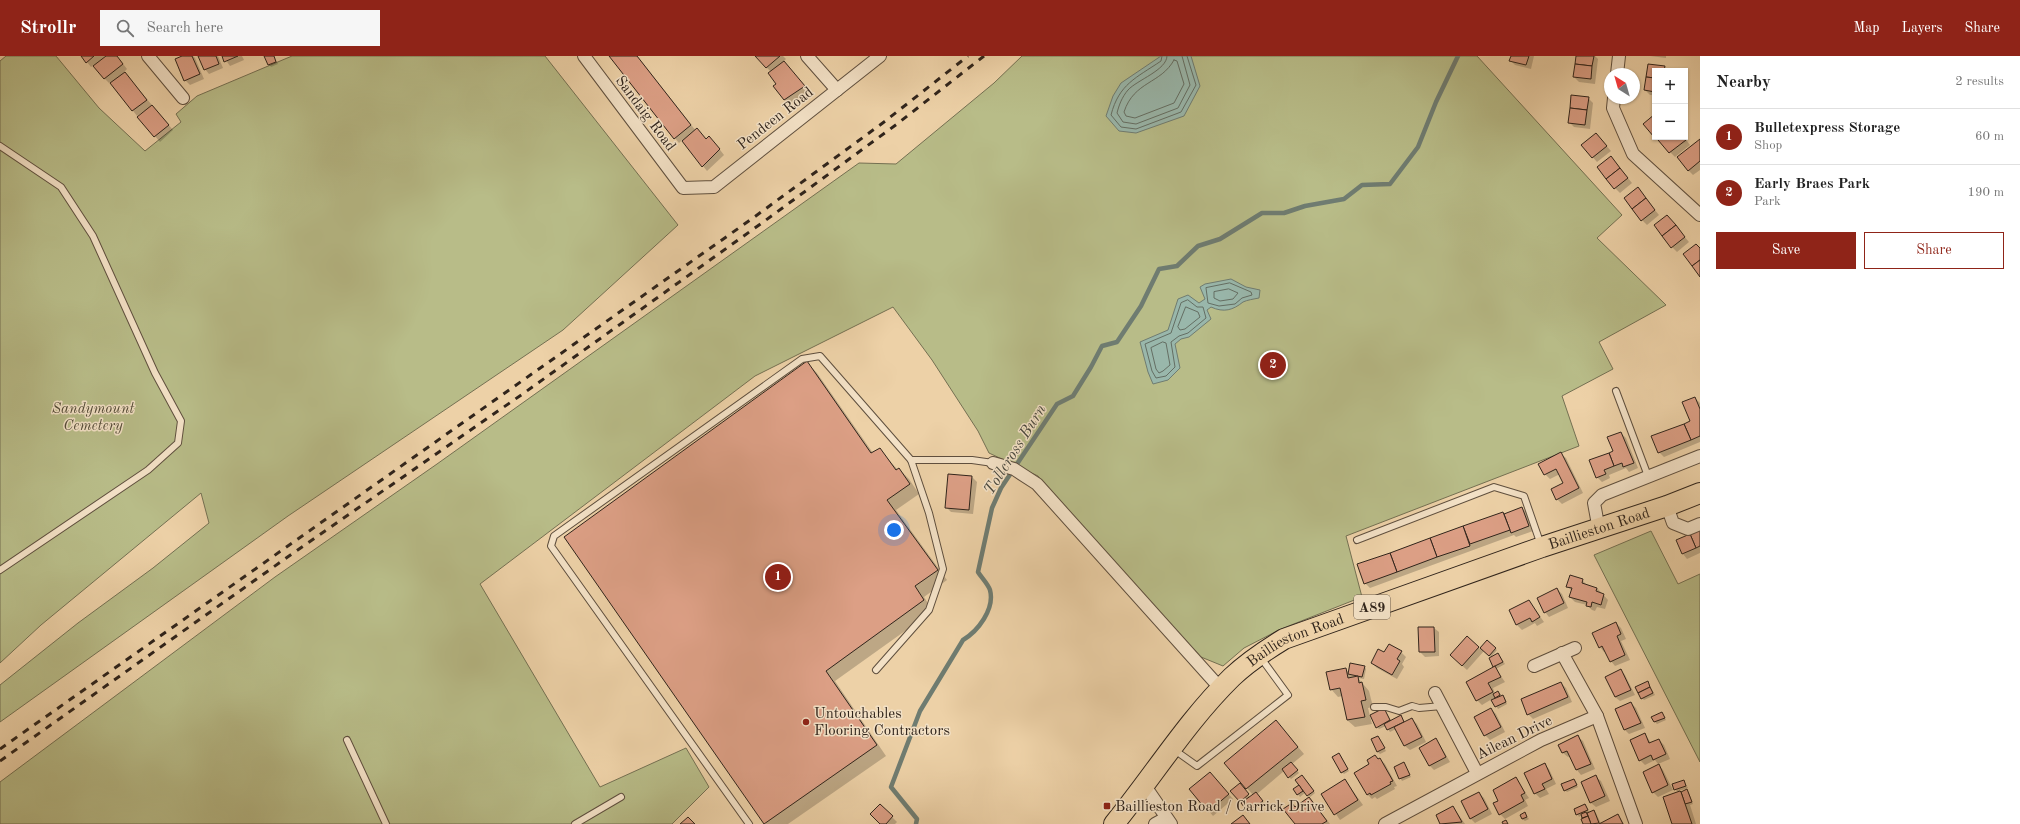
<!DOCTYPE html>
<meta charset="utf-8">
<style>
:root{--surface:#fff;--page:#f6f6f6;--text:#222;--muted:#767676;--line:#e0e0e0;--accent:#8f2418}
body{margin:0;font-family:"Old Standard TT",serif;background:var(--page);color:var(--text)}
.controls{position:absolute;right:12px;top:12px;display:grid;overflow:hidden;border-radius:0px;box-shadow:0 1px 3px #0004}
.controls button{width:36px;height:36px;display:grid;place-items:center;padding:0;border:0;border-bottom:1px solid var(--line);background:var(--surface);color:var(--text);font:20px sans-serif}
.compass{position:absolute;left:1604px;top:12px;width:36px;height:36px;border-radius:50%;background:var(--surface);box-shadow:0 1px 3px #0004;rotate:323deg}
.you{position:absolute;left:894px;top:474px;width:14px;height:14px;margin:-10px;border:3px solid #fff;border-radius:50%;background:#1a73e8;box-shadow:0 0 0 6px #1a73e833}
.badge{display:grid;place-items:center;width:26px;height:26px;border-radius:50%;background:var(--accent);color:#fff;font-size:13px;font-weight:700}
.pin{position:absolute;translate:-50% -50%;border:2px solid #fff;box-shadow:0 1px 4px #0006}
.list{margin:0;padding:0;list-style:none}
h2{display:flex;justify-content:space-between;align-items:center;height:52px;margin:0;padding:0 16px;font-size:17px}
h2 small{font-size:13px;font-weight:400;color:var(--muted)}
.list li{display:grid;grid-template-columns:26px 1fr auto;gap:12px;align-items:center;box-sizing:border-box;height:56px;padding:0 16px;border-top:1px solid var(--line)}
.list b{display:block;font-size:15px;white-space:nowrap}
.list p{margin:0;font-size:13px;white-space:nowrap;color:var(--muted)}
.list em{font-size:13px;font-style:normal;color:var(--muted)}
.actions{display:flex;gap:8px;padding:12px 16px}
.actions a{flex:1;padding:9px 0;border:1px solid var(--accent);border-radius:0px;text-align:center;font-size:14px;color:var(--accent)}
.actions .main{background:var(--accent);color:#fff}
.icon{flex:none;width:22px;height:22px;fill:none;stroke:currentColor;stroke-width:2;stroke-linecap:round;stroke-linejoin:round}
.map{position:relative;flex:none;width:1700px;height:768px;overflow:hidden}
header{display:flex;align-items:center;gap:24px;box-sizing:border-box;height:56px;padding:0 20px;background:var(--accent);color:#fff}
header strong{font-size:19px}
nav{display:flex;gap:22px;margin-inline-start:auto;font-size:14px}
.search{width:280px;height:36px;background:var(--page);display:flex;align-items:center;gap:10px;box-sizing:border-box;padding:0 14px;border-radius:0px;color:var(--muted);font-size:15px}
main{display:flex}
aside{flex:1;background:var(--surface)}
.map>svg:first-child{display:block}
.green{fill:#b8bc88;stroke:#747052}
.water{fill:#99b7ab;stroke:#6f7c71}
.shadow{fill:#0003}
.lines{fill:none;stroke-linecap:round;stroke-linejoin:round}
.shore{stroke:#646e63;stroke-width:1}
.stream{stroke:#6f7c71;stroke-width:4.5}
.building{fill:#dc9f85;stroke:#30241b}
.service-casing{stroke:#5f4f3e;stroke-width:8}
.minor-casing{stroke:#5f4f3e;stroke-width:14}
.primary-casing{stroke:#30241b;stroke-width:22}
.service{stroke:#f3e1c6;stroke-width:6}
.minor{stroke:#f3e1c6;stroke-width:12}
.primary{stroke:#edd1a7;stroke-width:20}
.rail{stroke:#30241b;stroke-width:3;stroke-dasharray:7 7;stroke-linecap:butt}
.poi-dot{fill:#8f2418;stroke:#f3e1c6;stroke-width:1.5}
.labels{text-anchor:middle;stroke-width:3;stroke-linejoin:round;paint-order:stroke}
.shield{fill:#f3e1c6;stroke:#6a5d4e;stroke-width:1}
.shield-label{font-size:14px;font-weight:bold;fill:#30241b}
.street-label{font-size:15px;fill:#30241b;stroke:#f3e1c6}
.park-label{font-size:15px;font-style:italic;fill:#524a36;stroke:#f3e1c6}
.poi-label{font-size:15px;fill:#30241b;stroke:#f3e1c6;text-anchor:start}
.water-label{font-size:16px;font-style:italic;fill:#4a493f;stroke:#f3e1c6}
</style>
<header>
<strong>Strollr</strong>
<div class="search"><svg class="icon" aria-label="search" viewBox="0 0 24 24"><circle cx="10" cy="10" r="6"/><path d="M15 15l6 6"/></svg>Search here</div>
<nav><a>Map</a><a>Layers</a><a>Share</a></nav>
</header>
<main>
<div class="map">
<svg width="1700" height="768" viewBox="0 0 1700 768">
<rect width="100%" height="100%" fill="#edd1a7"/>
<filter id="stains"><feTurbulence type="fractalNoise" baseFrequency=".005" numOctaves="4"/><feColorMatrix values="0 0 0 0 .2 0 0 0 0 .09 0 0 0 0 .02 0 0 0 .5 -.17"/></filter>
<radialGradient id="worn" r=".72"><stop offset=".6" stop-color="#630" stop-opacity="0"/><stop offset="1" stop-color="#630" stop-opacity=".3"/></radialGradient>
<!-- green -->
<g class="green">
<polygon points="6,0 56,0 99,52 145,95 181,66 176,58 197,40 292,0 545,0 678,169 563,274 288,460 0,666 0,629 78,567 153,512 209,467 201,437 41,569 0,607 0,5"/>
<polygon points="1022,0 1477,0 1622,159 1597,182 1666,249 1599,286 1613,313 1562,340 1579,390 1346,480 1362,541 1281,573 1244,592 1223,610 1201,601 1113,506 1038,420 989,397 978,375 932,304 893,251 755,320 480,528 600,731 686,692 709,731 672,768 0,768 0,726 275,521 437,408 859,107 896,108 994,27"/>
<polygon points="1651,475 1678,528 1700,518 1700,706 1594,499"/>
</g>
<!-- water -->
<g class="water">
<polygon points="1161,0 1191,0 1200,30 1184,60 1136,77 1119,75 1106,60 1113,40 1121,27"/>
<path d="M1231,223l15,8 14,3 -1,8c-5,1 -12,2 -16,4 -10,8 -19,11 -32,5l-4,3 4,9 -22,18 -8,2 -6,5 5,24 -12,12 -15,4 -5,-12 -8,-30 28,-12 10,-31 10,-4 11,8 6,-4 -5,-12 5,-3z"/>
</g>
<!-- shadow -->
<g class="shadow">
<polygon points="82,0 117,0 127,13 124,16 173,74 160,86 139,61 145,56 144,55 137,60 111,26 109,27 105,23 94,9 91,11"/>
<polygon points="184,0 193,0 195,2 204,23 190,29 185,24"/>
<polygon points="199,0 218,0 223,12 209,18 205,13"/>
<polygon points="223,0 242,0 244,4 230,10"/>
<polygon points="265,0 274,0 278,8 271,11"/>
<polygon points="610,0 637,0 696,75 706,84 714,86 724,99 707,115 682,84 679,87 675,82"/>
<polygon points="756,0 783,0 786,3 784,5 808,36 789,48 784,43 771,16"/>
<polygon points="1512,0 1534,0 1531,13 1515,9 1510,4"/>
<polygon points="1577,0 1595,0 1598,3 1595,28 1579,26 1574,21"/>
<polygon points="1650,0 1666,0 1666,2"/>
<polygon points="1648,9 1664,11 1668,15 1655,15 1655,39 1650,39 1645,34"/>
<polygon points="1588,42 1593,47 1590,73 1574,71 1569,66"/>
<polygon points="1596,78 1611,95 1597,106 1582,89"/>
<polygon points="1655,81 1684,81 1690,89 1675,101"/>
<polygon points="1700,84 1700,114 1693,119 1688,114"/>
<polygon points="1615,106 1632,127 1620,137 1615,132"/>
<polygon points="1642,138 1659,159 1647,169 1642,164"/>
<polygon points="1667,160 1689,186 1677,196 1672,191"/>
<polygon points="807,307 817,317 873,397 879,393 898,414 899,413 909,423 919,438 896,454 947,524 924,541 933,555 835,625 886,700 788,768 766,768 565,481"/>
<polygon points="1695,342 1700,347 1700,386 1664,401 1659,396 1691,366"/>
<polygon points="1621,377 1626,382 1638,412 1629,416 1626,412 1609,419 1610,422 1602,426 1597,421 1614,396"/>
<polygon points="1561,398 1566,402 1583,437 1562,448 1557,443 1564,428 1560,418 1550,423 1545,418"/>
<polygon points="972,421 977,426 973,458 951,456 946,451"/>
<polygon points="1522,452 1527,457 1533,475 1516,481 1514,479 1370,532 1365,527 1358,509 1503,457 1505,459"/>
<polygon points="1700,475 1700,497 1687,503 1683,498 1677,485"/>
<polygon points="1582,524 1587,529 1597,532 1608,544 1605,553 1597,551 1595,555 1592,554 1587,549 1575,546 1570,541 1572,535 1567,530"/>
<polygon points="1557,533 1562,538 1568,552 1549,561 1545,556"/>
<polygon points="1529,545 1544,566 1537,570 1535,567 1522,574 1517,569 1510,555"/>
<polygon points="1616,567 1621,572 1626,583 1621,585 1630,604 1615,610 1611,605 1606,595 1604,596 1600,591"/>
<polygon points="1419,572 1434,572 1439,576 1439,600 1425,601 1420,596"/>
<polygon points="1467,581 1480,593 1487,586 1497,594 1491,601 1484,595 1467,614 1456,604"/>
<polygon points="1401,596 1406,601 1402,608 1404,611 1397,623 1377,612 1372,607"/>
<polygon points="1498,598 1505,608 1496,613 1505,626 1493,632 1495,638 1498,636 1505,642 1507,648 1498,653 1492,643 1482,649 1477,644 1494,611 1490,603"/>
<polygon points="1364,610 1366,613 1364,623 1358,622 1369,635 1373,651 1368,652 1372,668 1355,671 1347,664 1342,640 1338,641 1331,633 1345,613 1349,617"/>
<polygon points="1621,614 1625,619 1635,639 1620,645 1615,641"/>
<polygon points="1561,627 1566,632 1572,646 1533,663 1528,658"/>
<polygon points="1648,627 1655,639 1644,644 1642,642"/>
<polygon points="1631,647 1636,652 1645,672 1629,678 1625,674"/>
<polygon points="1384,653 1391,665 1401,660 1405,666 1412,663 1417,668 1426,686 1410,694 1405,690 1396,673 1390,676 1386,670 1379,673 1377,671"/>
<polygon points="1491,653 1496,658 1505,676 1490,684 1485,679"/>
<polygon points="1662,657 1666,664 1657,668 1655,666"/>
<polygon points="1276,665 1304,698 1292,708 1299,717 1291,723 1284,715 1257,738 1264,747 1251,757 1240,746 1242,731 1250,741 1253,739 1225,707"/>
<polygon points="1645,678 1651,687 1659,684 1664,689 1670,703 1658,708 1655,704 1645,709 1640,704"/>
<polygon points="1378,681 1386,695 1380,698 1378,696"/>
<polygon points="1578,681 1583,685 1595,713 1581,719 1577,714 1570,700 1568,701 1563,697"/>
<polygon points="1436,684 1440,689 1450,706 1434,714 1429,709"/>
<polygon points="1341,700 1349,715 1344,718 1342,716"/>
<polygon points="1380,703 1385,708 1397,730 1394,731 1395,733 1377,743 1375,741 1372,743 1367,738"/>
<polygon points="1404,708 1411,721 1402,725 1395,712"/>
<polygon points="1545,709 1549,713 1556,728 1546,733 1549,738 1540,742 1535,737"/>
<polygon points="1659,709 1663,714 1673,734 1658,741 1653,736"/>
<polygon points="1210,717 1233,743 1213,760 1209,755"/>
<polygon points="1596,721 1601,725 1610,745 1596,751 1591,747 1582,727"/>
<polygon points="1304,722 1315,737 1309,742 1330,768 1296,768 1292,748 1296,752 1310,741 1306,736 1300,741 1294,733 1300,729"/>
<polygon points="1516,723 1529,742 1525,744 1528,750 1505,763 1500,758 1500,745"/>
<polygon points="1345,724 1363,749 1340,764 1322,738"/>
<polygon points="1573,724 1578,731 1567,736 1565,734"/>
<polygon points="1684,725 1688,732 1679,735 1681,737 1687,734 1689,737 1693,748 1690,749 1696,768 1674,768 1678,736 1675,733"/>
<polygon points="1479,737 1484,742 1492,758 1475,767 1470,762"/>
<polygon points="880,749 897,766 895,768 882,768"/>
<polygon points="1585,749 1590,757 1594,755 1596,757 1601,768 1618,759 1624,768 1584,768 1585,763 1582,759 1579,761 1575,753"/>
<polygon points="1453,751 1465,768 1441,768 1437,760"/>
<polygon points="1525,758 1529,763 1525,765 1522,763"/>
</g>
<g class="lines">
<!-- shore -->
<g class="shore">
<path d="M1162,0l-1,5c-25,17 -42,23 -50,54l10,12 15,2 45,-17 15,-27 -9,-29"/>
<path d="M1167,0c0,14 -30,24 -39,34 -6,7 -9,15 -11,23l6,9 13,2 42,-16 12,-23 -8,-29"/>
<path d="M1174,4l3,1 7,23 -10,19 -39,15 -9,-2 -2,-4c10,-31 37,-28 50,-52z"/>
<polygon points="1230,227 1251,236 1252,239 1242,242 1235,248 1219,250 1208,247 1206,232"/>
<polygon points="1229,233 1238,237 1233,243 1220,245 1214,242 1214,236"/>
<polygon points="1188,244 1197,251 1203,251 1206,262 1188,277 1179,280 1171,286 1175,311 1166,320 1156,322 1152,315 1145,288 1171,277 1181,247"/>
<polygon points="1186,251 1198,256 1200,261 1185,273 1180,274 1178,271"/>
<polygon points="1163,286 1166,287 1170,309 1163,315 1159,317 1156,313 1151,292"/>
</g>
<!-- stream -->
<path class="stream" d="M916,768l1,-5 -26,-32 29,-76 43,-71c15,-9 32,-31 27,-50 -2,-6 -9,-13 -12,-18l14,-64 9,-20 56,-84 16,-8 18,-29 11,-21 15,-4 24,-36 18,-37 18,-3 21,-20 22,-7 42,-26h22l21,-7 39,-7 18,-14 28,-1 28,-37 18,-45 22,-46"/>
</g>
<!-- building -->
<g class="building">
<polygon points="81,0 94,0 86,7"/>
<polygon points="106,0 117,0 123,8 104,23 93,10"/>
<polygon points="182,0 192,0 200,18 184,25 175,3"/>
<polygon points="198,0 216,0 219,8 204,14"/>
<polygon points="222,0 238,0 224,6"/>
<polygon points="264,0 274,0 276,6 268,9"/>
<polygon points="609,0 637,0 691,69 674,83"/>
<polygon points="755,0 780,0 766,12"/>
<polygon points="1511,0 1529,0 1526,9 1509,5"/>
<polygon points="1576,0 1594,0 1592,10 1575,8"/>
<polygon points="784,5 805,30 784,44 773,30 776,28 768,17"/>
<polygon points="1575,8 1592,10 1591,23 1573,21"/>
<polygon points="1648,8 1665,10 1664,15 1655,15 1655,22 1646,21"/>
<polygon points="125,16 147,44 132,55 110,27"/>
<polygon points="1646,21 1655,22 1655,36 1644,34"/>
<polygon points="1571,39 1589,41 1587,54 1570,52"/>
<polygon points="152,49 169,69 154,81 137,61"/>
<polygon points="1570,52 1587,54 1585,69 1568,67"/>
<polygon points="1655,58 1655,80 1654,81 1643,68"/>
<polygon points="697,72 706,83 709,80 720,93 702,111 682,85"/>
<polygon points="1596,77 1607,90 1592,102 1581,89"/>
<polygon points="1662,81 1684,81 1686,84 1669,97 1658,84"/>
<polygon points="1700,83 1700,105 1688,115 1677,101"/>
<polygon points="1611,100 1620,112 1606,123 1597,111"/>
<polygon points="1620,112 1628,122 1614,133 1606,123"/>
<polygon points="1638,131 1646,142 1632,153 1624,142"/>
<polygon points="1646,142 1655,154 1641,165 1632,153"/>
<polygon points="1667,159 1676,169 1662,180 1654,169"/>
<polygon points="1676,169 1685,181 1671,192 1662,180"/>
<polygon points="1696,188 1700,192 1700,204 1692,210 1683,198"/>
<polygon points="1700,204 1700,221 1692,210"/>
<polygon points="807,305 871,397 880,392 896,414 899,412 910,428 887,444 938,514 915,530 924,544 826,615 877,689 764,768 564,481"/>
<polygon points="1695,341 1700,353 1700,380 1691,384 1684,368 1690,365 1682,346"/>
<polygon points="1684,368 1691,384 1658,397 1651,380"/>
<polygon points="1621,376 1634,407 1623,411 1622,407 1614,410 1609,397 1613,395 1607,381"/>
<polygon points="1561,396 1579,432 1556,444 1551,433 1563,427 1556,413 1544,419 1538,408"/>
<polygon points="1609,397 1614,410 1604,414 1606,418 1596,422 1589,404"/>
<polygon points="948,418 972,420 969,454 945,452"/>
<polygon points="1522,451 1529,470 1511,477 1504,458"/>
<polygon points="1503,456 1510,474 1470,488 1463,470"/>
<polygon points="1463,470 1470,490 1437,501 1430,482"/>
<polygon points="1700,474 1700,490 1696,492 1690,478"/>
<polygon points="1690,478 1696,492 1682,498 1676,484"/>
<polygon points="1430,482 1437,501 1397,516 1390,497"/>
<polygon points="1390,497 1397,516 1364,528 1357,508"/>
<polygon points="1570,519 1583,523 1582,527 1597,532 1596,535 1604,538 1601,549 1592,546 1591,551 1586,550 1587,546 1569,541 1572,532 1566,531"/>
<polygon points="1557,532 1564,547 1544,557 1537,542"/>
<polygon points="1529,544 1540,561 1532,566 1530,562 1516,569 1509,554"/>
<polygon points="1616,566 1621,578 1617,580 1625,599 1610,606 1602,590 1599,592 1592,577"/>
<polygon points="1418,571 1434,571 1435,596 1419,596"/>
<polygon points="1467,580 1479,591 1462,610 1450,599"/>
<polygon points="1487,584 1496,592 1489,600 1480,592"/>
<polygon points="1389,588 1402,595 1397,603 1400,605 1392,619 1371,607 1378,593 1384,596"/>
<polygon points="1498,597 1503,606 1493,611 1489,602"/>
<polygon points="1350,607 1365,610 1362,621 1348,618"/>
<polygon points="1495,610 1501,621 1488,627 1493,636 1476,645 1466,626"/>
<polygon points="1346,612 1348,622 1358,620 1359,627 1362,626 1366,644 1361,645 1365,661 1347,664 1340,632 1330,634 1326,616"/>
<polygon points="1621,613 1631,634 1615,641 1605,621"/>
<polygon points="1648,625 1650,631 1638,637 1635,631"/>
<polygon points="1561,626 1568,641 1527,659 1521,643"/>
<polygon points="1650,631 1653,637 1641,643 1638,637"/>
<polygon points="1498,635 1500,639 1495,642 1493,638"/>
<polygon points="1503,639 1506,646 1495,651 1491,644"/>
<polygon points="1631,646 1641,667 1624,674 1615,653"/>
<polygon points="1384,652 1390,664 1376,672 1370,659"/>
<polygon points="1491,652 1501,671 1484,680 1474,661"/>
<polygon points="1662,656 1665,662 1654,666 1651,661"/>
<polygon points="1401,659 1404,666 1387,674 1384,668"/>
<polygon points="1412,662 1422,681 1404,690 1394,671"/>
<polygon points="1276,664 1298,691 1246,733 1224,707"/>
<polygon points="1645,677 1649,687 1659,683 1666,698 1653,704 1651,699 1639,705 1630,684"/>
<polygon points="1578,679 1591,708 1576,714 1567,695 1562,697 1558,689"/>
<polygon points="1378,680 1385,692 1377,696 1371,683"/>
<polygon points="1436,682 1446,701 1429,710 1419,692"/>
<polygon points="1339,697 1348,713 1341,717 1332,701"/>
<polygon points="1375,699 1378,703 1380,702 1393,725 1390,726 1391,728 1371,739 1370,737 1367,739 1354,717 1369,708 1367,704"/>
<polygon points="1291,706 1298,714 1288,722 1282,713"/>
<polygon points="1404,706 1410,719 1399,723 1394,711"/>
<polygon points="1545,707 1552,723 1542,728 1545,733 1534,738 1524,717"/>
<polygon points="1659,708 1668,729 1652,737 1643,716"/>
<polygon points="1210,716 1229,738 1208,756 1189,733"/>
<polygon points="1302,719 1314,735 1307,740 1295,724"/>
<polygon points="1596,719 1605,740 1590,747 1581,726"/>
<polygon points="1516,721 1525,737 1521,739 1524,745 1499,759 1493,747 1498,745 1493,734"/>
<polygon points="1345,723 1358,744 1334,759 1321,738"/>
<polygon points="1574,723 1577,729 1564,735 1561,728"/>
<polygon points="1684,724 1686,730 1674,734 1672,728"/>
<polygon points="1240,727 1249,738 1240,746 1230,735"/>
<polygon points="1299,729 1303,735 1297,739 1293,733"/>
<polygon points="1687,733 1692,746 1685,748 1681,736"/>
<polygon points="1680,735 1681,736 1692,768 1672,768 1663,741"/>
<polygon points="1256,736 1263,745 1248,756 1241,747"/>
<polygon points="1479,736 1488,753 1470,763 1461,745"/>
<polygon points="1309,741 1327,765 1322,768 1295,768 1283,753 1292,747 1295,751"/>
<polygon points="880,748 893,760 886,768 880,768 870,758"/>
<polygon points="1585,748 1588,754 1576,759 1574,753"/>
<polygon points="1453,750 1462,766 1440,768 1436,759"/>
<polygon points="1594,754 1599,767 1591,768 1587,757"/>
<polygon points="1525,756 1527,761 1522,763 1520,759"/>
<polygon points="1586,756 1588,760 1582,762 1581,758"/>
<polygon points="1618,758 1623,768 1599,768"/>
<polygon points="1243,759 1250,768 1231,768"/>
<polygon points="1588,760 1591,768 1583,768 1581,763"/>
<polygon points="688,761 695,768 680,768"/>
<polygon points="1506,764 1508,768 1503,768 1502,766"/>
</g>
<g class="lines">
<defs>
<g id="service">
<polyline points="0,90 61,131 93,180 155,317 181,365 178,387 148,414 0,514"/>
<polyline points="1616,335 1648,420"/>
<polyline points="1357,484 1494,431 1524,440 1541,489"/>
<polyline points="876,614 929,554 943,513 929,457 911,404"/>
<polyline points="1374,651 1386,651 1399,655 1412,650 1419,652 1442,650"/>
<polyline points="347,684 386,768"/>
<polyline points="1173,693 1197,710 1288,639 1261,602"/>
<polyline points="575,768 621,741"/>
<polyline points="749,768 551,490 554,480 802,303 820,300 911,404 972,404 993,407"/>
</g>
<g id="minor">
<polyline points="148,0 183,42"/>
<polyline points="584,0 683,132 714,131 880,0"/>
<polyline points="807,0 837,34"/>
<polyline points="1617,18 1619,0"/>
<polyline points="1614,42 1613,52 1633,98 1700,159"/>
<polyline points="993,407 1014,413 1037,428 1221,633"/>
<polyline points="1667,450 1673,467 1688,473 1700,468"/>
<polyline points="1599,474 1594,447 1602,439 1700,400"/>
<polyline points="1562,597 1597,660 1636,768"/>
<polyline points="1534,610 1575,592"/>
<polyline points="1435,637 1477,717"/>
<polyline points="1145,730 1171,768"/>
<polyline points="1155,768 1166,762"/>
<polyline points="1385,768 1541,684 1597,660"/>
</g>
<g id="primary">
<path id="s1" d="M1114,768c40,-49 73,-103 118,-147 16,-15 34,-27 52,-38l258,-92 125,-41 33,-13"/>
</g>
</defs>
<!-- service casing -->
<use href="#service" class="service-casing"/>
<!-- minor casing -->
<use href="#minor" class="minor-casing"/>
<!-- primary casing -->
<use href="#primary" class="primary-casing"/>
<!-- service -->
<use href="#service" class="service"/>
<!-- minor -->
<use href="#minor" class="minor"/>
<!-- primary -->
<use href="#primary" class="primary"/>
<!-- rail -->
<g class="rail">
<polyline points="0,693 753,162 884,66 968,0"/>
<polyline points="0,705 289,500 524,337 766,164 897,68 984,0"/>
</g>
</g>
<!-- markers -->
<g class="poi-dot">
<circle cx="806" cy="666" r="4"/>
<rect x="1103" y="746" width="8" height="8" rx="2"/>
</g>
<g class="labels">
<!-- shield labels -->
<rect class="shield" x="1354" y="539" width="36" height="24" rx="3"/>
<g class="shield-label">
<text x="1372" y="556">A89</text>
</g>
<!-- street labels -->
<g class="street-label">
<text transform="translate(646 57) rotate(53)" y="5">Sandaig Road</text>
<text transform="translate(775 62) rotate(-38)" y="5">Pendeen Road</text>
<text dy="5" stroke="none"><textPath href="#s1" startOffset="587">Baillieston Road</textPath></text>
<text dy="5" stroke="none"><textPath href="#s1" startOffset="263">Baillieston Road</textPath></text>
<text transform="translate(1514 681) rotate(-26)" y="5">Ailean Drive</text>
</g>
<!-- park labels -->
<g class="park-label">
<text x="93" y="357">Sandymount<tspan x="93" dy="17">Cemetery</tspan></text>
</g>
<!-- poi labels -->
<g class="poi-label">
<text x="814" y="662">Untouchables<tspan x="814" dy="17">Flooring Contractors</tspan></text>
<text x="1115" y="755">Baillieston Road / Carrick Drive</text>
</g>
<!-- water labels -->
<g class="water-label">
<text transform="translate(1014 393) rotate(-58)" y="6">Tollcross Burn</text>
</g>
</g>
<rect width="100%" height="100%" filter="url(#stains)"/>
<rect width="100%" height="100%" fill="url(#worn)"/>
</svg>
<div class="controls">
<button>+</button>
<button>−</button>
</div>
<svg class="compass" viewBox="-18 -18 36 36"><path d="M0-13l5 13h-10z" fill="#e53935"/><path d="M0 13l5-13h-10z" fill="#767676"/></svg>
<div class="you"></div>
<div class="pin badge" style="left:778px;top:521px">1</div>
<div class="pin badge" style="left:1273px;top:309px">2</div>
</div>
<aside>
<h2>Nearby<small>2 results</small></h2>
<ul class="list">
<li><span class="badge">1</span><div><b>Bulletexpress Storage</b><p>Shop</p></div><em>60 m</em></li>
<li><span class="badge">2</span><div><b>Early Braes Park</b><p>Park</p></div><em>190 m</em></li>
</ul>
<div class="actions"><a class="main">Save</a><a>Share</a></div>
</aside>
</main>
